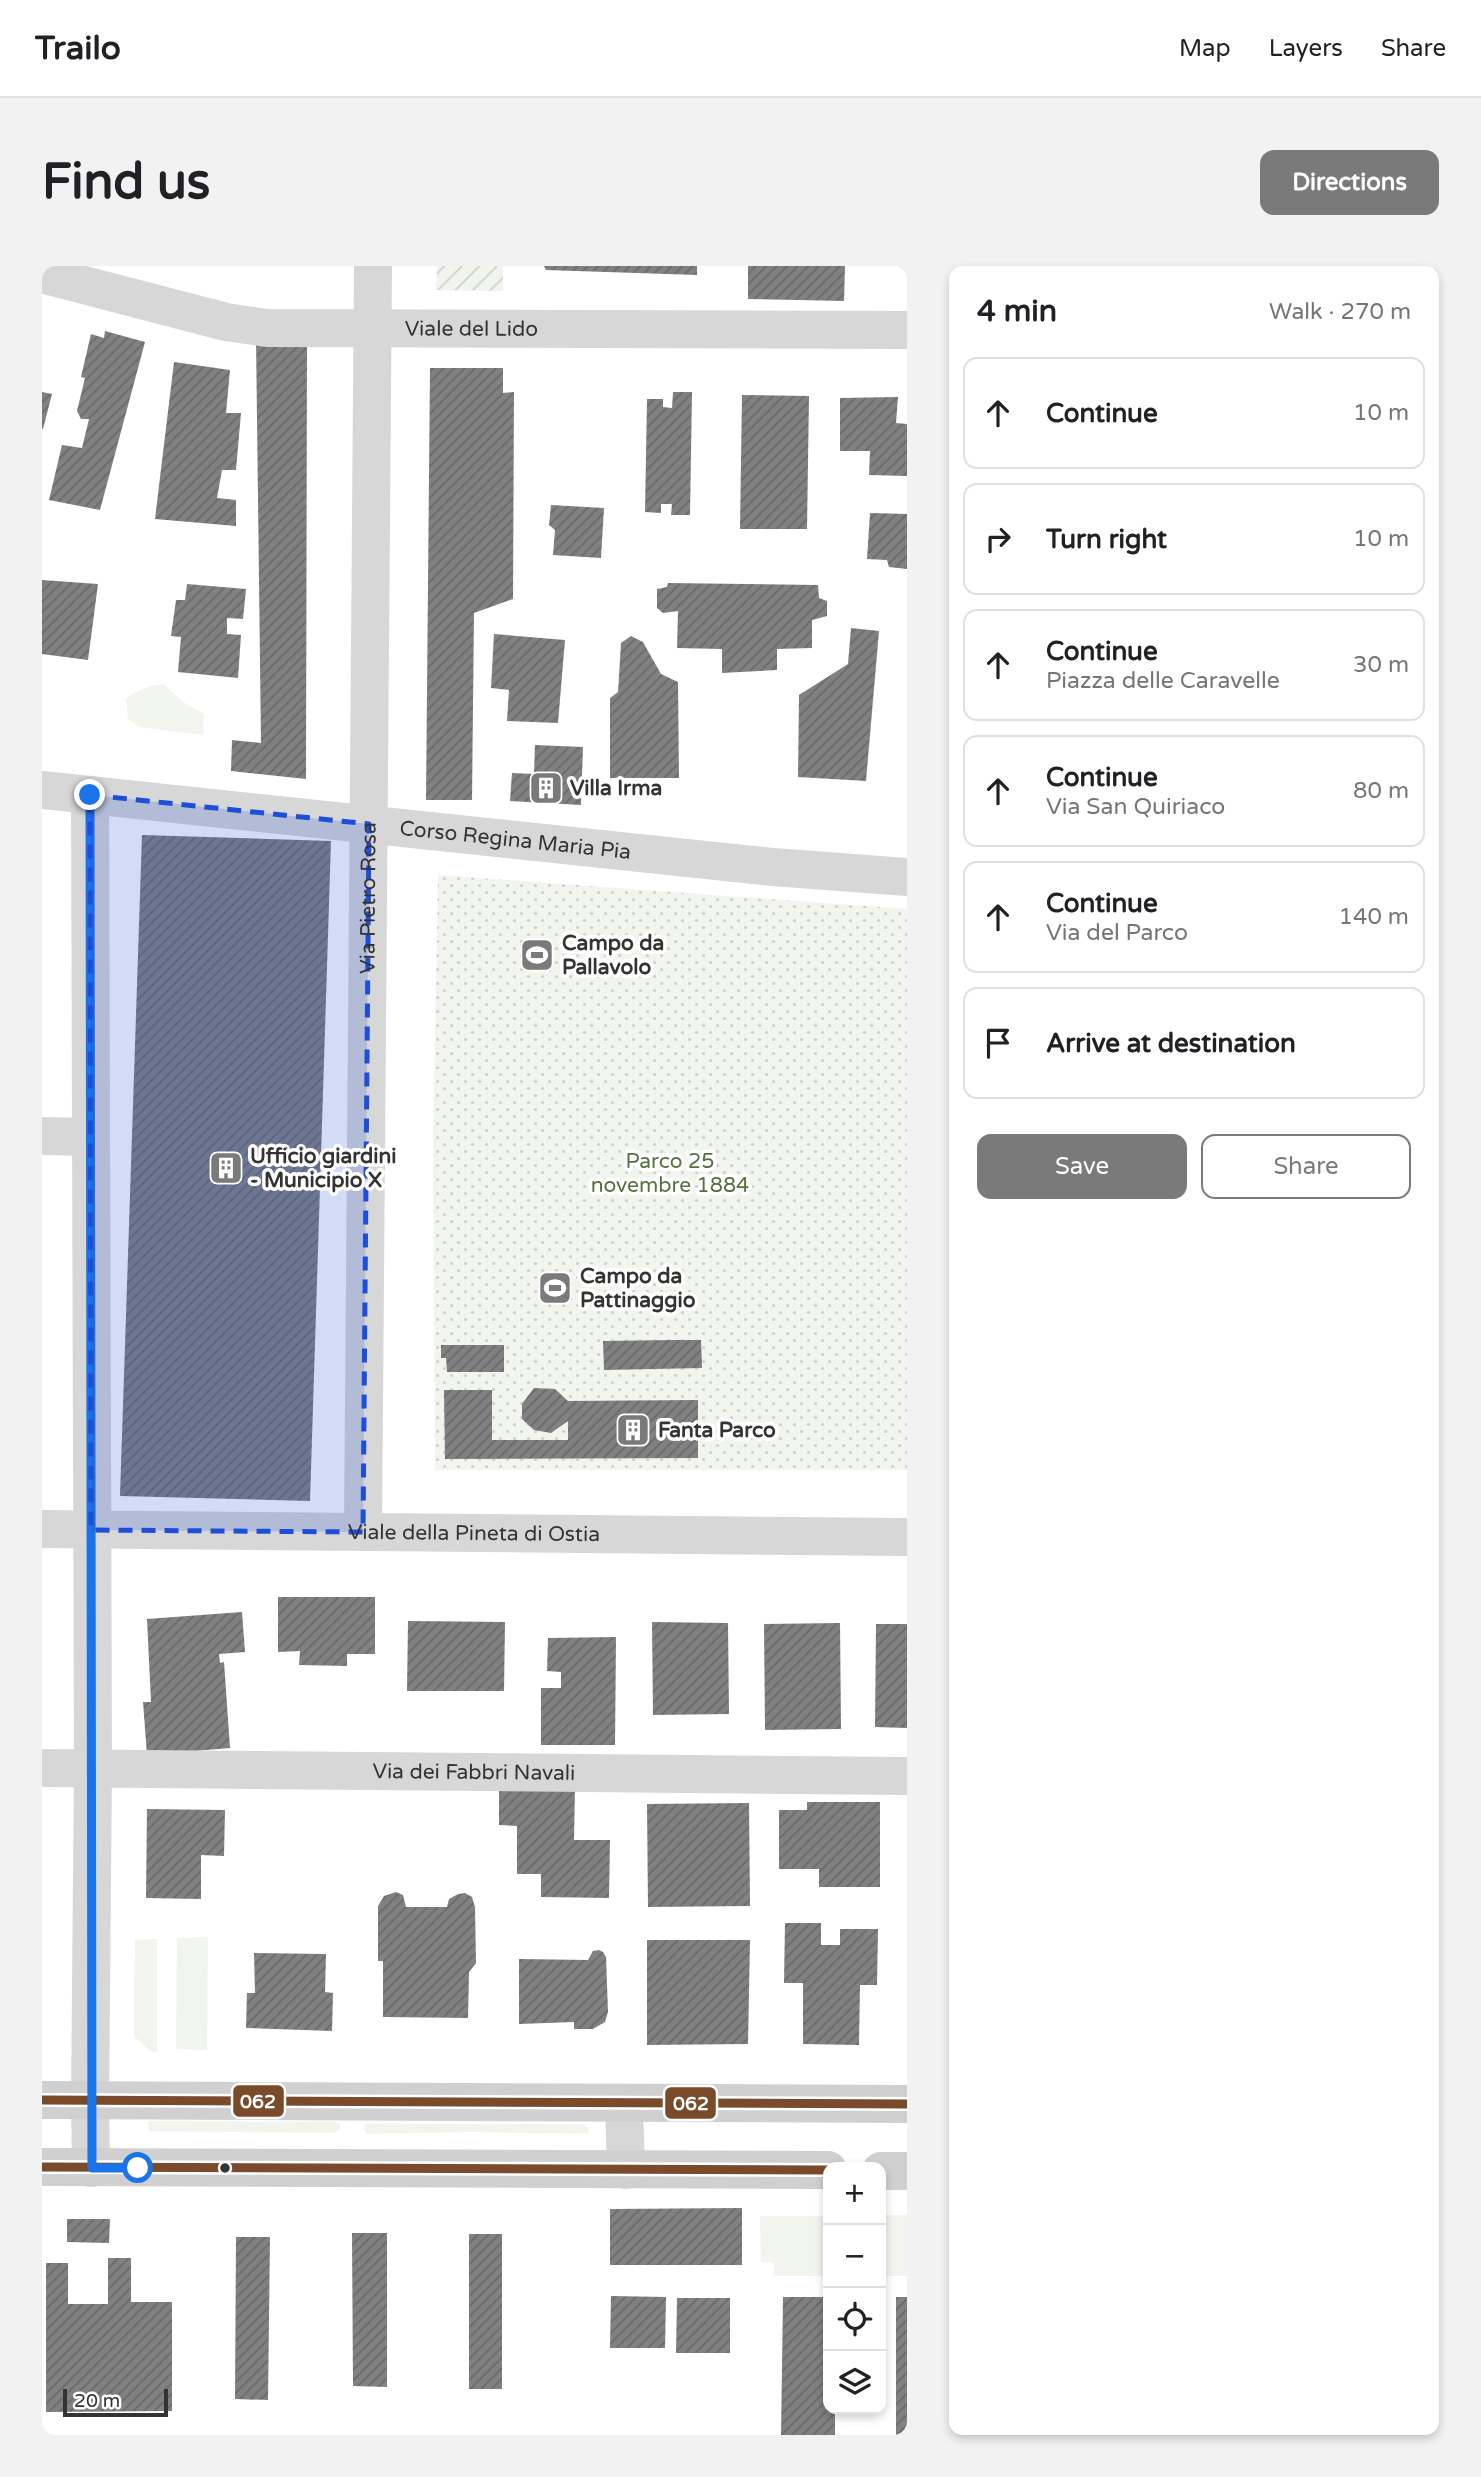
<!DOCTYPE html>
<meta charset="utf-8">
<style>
:root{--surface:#fff;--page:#f2f2f2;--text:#202124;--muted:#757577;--line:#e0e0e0;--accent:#7a7a7a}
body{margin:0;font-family:"Varela Round",sans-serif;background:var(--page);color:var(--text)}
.controls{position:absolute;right:21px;bottom:21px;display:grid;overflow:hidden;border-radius:14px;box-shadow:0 4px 10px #0003}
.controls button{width:63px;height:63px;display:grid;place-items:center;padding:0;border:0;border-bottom:2px solid var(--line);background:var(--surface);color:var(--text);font:35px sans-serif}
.scale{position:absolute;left:21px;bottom:18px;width:105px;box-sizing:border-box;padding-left:7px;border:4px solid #333;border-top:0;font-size:19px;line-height:24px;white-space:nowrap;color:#333;-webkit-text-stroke:5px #fff;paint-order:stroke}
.stop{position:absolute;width:21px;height:21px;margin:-16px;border:5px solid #1a73e8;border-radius:50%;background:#fff}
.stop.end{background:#1a73e8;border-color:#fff;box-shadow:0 2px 7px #0008}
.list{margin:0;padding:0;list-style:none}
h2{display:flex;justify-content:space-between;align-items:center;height:91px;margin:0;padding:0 28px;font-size:30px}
h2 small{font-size:23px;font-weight:400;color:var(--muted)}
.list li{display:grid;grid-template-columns:46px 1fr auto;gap:21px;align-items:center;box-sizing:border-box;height:112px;margin:0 14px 14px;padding:0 14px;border:2px solid var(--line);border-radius:14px}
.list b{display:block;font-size:26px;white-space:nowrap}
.list p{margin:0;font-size:23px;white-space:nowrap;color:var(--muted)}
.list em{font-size:23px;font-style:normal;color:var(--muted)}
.actions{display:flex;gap:14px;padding:21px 28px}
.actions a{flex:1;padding:16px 0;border:2px solid var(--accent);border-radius:14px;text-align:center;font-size:24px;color:var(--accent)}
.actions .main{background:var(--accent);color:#fff}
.icon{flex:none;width:38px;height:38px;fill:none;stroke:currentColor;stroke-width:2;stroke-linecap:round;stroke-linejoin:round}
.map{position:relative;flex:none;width:865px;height:2169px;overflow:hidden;border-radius:14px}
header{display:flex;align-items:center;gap:42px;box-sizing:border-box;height:98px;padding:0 35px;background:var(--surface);border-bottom:2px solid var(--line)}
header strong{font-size:33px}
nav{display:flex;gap:38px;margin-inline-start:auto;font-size:24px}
.intro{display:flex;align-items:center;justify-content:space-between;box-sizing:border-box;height:168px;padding:0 42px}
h1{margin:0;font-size:49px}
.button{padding:18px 32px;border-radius:14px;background:var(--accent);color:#fff;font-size:24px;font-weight:700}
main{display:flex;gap:42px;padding:0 42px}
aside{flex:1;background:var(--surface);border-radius:14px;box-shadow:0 4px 10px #0003}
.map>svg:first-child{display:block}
.grass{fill:#f1f5ed}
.park{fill:url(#park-dots)}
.garden{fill:url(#garden-furrows)}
.building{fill:url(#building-hatch)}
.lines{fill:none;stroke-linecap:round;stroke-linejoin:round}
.street{stroke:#d7d7d7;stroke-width:38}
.secondary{stroke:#d0d0d0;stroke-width:38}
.bus-1-casing{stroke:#fff;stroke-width:14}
.bus-1{stroke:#7a4b2a;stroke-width:9}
.route{stroke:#1a73e8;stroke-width:9}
.marked{fill:#1d4ed8;fill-opacity:0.2;stroke:#1d4ed8;stroke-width:5;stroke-dasharray:14 9;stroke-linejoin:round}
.bus-dot{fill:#333;stroke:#fff;stroke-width:2.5}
.labels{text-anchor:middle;stroke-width:7;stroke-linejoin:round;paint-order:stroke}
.street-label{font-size:21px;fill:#333;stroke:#fff}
.poi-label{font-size:21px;font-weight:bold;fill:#333;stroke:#fff;text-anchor:start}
.park-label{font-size:21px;fill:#56703f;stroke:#fff}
.line-badge{stroke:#fff;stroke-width:2.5}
.badge-label{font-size:19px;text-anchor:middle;font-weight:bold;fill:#fff}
</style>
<header>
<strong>Trailo</strong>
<nav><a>Map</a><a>Layers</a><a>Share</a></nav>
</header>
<div class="intro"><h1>Find us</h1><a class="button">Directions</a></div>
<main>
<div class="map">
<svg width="865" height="2169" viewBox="0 0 865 2169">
<defs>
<pattern id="park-dots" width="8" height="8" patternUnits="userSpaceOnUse" patternTransform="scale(1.75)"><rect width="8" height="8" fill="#f1f5ed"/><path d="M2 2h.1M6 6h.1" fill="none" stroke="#cfd2cc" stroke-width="1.8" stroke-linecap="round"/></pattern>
<pattern id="garden-furrows" width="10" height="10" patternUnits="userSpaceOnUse" patternTransform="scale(1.75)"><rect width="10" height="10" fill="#f1f5ed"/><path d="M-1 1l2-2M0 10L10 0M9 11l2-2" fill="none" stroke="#cfd2cc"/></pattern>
<pattern id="building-hatch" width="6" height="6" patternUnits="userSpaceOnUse" patternTransform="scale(1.75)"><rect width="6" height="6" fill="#818181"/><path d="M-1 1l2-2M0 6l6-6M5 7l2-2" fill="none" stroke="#6a6a6a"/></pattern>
</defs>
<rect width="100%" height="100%" fill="#fff"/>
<!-- grass -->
<g class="grass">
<path d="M121,418l20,18 21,12 -1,21 -64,-8 -11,-8 -2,-20c12,-10 22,-13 37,-15z"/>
<polygon points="166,1671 165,1784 134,1783 135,1672"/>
<polygon points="115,1673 115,1787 108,1785 92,1770 93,1674"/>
<polygon points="106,1855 294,1856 298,1858 298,1863 292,1867 107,1865"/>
<polygon points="324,1858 541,1858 547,1863 546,1867 535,1868 430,1866 324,1868 322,1860"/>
<rect x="839" y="1949" width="26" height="61"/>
<polygon points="718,1950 786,1950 786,2010 732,2010 732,1997 719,1996"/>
</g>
<!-- park -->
<polygon class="park" points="396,609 865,643 865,1204 393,1204 391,878"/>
<!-- garden -->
<polygon class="garden" points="395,0 461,0 461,25 394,24"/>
<!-- building -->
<g class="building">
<polygon points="502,0 655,0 655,9 504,4"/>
<polygon points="706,0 803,0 802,35 706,33"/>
<polygon points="63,65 103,76 58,244 7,234 20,179 40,182 47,153 39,153 35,145 43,112 39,111 49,68 62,72"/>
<polygon points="214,71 265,80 264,513 189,505 190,474 219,477"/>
<polygon points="132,96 188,104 184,147 199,147 194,204 180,204 175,232 194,234 194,260 113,253"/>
<polygon points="388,102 461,102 461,127 472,126 471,333 432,347 430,534 384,534"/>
<polygon points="0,126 10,128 1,163 0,163"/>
<polygon points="631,126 650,126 648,249 629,249 630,238 619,238 619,247 603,246 605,133 621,133 621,141 630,142"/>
<polygon points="700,129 767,130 765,263 698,263"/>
<polygon points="856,131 854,157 865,158 865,210 827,209 828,185 798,185 798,132"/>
<polygon points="509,239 562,242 559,292 511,289 513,264 507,259"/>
<polygon points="828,247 865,248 865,303 847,301 845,294 825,293"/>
<polygon points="0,314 56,318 46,394 0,388"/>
<polygon points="626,317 776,319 777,332 785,335 785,350 770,354 770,382 735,383 735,404 680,407 680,383 635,382 636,345 621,347 615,342 615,323 625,321"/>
<polygon points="145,318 204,323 201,353 185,352 185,368 199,369 196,412 136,406 139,371 129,370 134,334 143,334"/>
<polygon points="809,362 837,365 824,515 756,511 757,429 806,398"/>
<polygon points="452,368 523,374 516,457 465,455 467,424 449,422"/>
<polygon points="589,370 601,376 619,408 636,416 637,512 568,512 568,432 576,426 579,377"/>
<polygon points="493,479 541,481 539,539 468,535 470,507 492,508"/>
<polygon points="100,569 289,575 268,1235 78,1230"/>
<polygon points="633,1074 659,1074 660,1102 562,1104 561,1075"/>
<polygon points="399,1079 462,1079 462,1106 405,1106 404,1092 399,1092"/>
<polygon points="492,1122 513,1123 526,1135 656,1134 656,1192 403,1193 402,1124 450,1124 450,1174 526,1174 526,1155 509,1167 492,1164 480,1153 480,1138"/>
<polygon points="236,1331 333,1331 333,1388 305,1388 305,1400 257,1399 258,1385 236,1386"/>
<polygon points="200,1346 203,1386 177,1388 178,1397 182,1396 188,1482 105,1489 101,1436 109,1436 105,1353"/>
<polygon points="366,1355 463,1356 462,1425 365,1425"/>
<polygon points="610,1356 686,1357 687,1448 611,1449"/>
<polygon points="798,1357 799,1463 723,1464 722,1358"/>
<polygon points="834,1358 865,1358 865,1462 833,1461"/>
<polygon points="574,1371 573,1479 499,1479 499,1422 519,1422 519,1406 505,1405 506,1372"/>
<polygon points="457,1520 533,1521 532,1574 568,1574 567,1632 499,1631 499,1608 475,1608 475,1560 457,1559"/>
<polygon points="765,1536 838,1536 838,1621 777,1621 777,1603 737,1603 737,1544 765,1544"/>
<polygon points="707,1537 708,1640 606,1641 605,1538"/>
<polygon points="105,1543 183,1544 182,1590 159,1589 159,1633 104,1632"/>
<polygon points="354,1626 361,1629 364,1641 405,1641 407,1633 416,1628 423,1627 430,1631 433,1641 434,1697 427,1706 426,1752 341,1751 341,1695 336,1695 336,1640 342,1630"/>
<polygon points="743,1657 779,1657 779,1679 798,1679 798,1663 836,1663 835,1719 818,1719 817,1779 761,1778 761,1717 742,1717"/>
<polygon points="605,1674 708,1674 706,1778 605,1779"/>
<polygon points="557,1684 561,1686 564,1691 566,1746 563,1756 551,1763 532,1763 532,1756 477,1758 477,1693 546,1694 551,1685"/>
<polygon points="212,1687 284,1688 283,1726 291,1727 290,1765 204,1762 205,1727 213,1727"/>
<polygon points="700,1942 700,1999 568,1999 568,1943"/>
<polygon points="25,1953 68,1953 67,1977 25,1976"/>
<polygon points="310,1967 345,1967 345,2121 311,2120"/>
<rect x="427" y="1968" width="33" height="155"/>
<polygon points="194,1971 228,1971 226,2134 193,2133"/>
<polygon points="66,1992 89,1992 89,2036 130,2036 130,2145 4,2146 4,1997 26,1997 26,2038 66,2038"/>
<polygon points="569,2030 624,2031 623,2082 568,2082"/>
<polygon points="741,2031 786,2031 786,2143 793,2143 793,2169 739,2169"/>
<rect x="854" y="2031" width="11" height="138"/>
<polygon points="635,2032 688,2032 688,2087 634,2087"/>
</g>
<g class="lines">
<!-- street -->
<g class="street">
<path id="s1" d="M0,8l184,48 41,6 640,2"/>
<path id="s2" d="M0,524l731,77 134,10"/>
<polyline points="48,529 51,1502 48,1835 49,1902"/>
<polyline points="0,870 48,871"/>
<path id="s3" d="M0,1263l865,8"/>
<path id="s4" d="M321,1266l10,-1266"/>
<path id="s5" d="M0,1502l865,8"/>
<polyline points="582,1837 584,1904"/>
</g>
<!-- secondary -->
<g class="secondary">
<polyline points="0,1834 865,1838"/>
<polyline points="0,1901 786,1904"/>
<polyline points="839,1905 865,1905"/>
</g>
<defs>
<g id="bus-1">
<polyline points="0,1834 865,1838"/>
<polyline points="0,1901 786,1904"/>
</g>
</defs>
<!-- bus-1 casing -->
<use href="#bus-1" class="bus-1-casing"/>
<!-- bus-1 -->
<use href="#bus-1" class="bus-1"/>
</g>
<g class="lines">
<!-- route -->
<polyline class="route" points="48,529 50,1902 96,1902"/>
</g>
<!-- marked area -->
<path class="marked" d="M48,529l279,29 -6,708 -272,-2z"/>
<!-- icons -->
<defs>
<symbol id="building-square" viewBox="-11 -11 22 22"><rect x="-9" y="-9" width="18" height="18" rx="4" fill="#7a7a7a" stroke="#fff"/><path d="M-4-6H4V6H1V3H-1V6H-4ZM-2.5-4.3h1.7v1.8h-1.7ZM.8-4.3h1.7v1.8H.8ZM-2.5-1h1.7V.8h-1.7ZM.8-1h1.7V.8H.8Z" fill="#fff"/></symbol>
<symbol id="stadium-square" viewBox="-11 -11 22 22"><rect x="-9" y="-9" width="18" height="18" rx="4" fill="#7a7a7a" stroke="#fff"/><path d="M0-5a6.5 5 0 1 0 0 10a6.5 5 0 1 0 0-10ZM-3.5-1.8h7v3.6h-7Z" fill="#fff"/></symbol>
</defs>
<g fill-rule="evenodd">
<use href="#building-square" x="485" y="503" width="38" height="38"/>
<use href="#stadium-square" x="476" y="670" width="38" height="38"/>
<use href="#building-square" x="165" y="883" width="38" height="38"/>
<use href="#stadium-square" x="494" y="1003" width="38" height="38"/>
<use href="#building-square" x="572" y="1145" width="38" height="38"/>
</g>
<!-- markers -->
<circle class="bus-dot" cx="183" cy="1902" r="6"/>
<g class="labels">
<!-- street labels -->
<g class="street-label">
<text dy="7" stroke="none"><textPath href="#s1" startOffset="436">Viale del Lido</textPath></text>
<text dy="7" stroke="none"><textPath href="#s2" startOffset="476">Corso Regina Maria Pia</textPath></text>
<text dy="7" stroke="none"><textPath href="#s4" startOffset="634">Via Pietro Rosa</textPath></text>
<text dy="7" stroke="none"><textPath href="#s3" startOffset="432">Viale della Pineta di Ostia</textPath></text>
<text dy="7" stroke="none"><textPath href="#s5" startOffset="432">Via dei Fabbri Navali</textPath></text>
</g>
<!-- poi labels -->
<g class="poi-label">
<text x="528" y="529">Villa Irma</text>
<text x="520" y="684">Campo da<tspan x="520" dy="24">Pallavolo</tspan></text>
<text x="208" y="897">Ufficio giardini<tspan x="208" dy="24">- Municipio X</tspan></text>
<text x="538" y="1017">Campo da<tspan x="538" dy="24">Pattinaggio</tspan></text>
<text x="616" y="1171">Fanta Parco</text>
</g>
<!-- park labels -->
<g class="park-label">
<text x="628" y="902">Parco 25<tspan x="628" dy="24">novembre 1884</tspan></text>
</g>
</g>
<g class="line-badge">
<rect x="190" y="1818" width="53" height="34" rx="7" fill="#7a4b2a"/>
<rect x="622" y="1820" width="53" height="34" rx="7" fill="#7a4b2a"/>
</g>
<g class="badge-label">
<text x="216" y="1842">062</text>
<text x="649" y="1844">062</text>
</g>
</svg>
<div class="controls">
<button>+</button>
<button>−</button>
<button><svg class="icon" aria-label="locate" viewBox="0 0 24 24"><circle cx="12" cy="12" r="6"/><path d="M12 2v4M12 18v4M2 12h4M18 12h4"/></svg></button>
<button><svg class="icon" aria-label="layers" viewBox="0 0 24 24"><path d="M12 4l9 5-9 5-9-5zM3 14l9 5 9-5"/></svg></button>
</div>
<div class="scale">20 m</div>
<div class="stop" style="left:96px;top:1902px"></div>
<div class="stop end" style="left:48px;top:529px"></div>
</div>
<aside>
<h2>4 min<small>Walk · 270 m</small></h2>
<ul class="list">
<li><svg class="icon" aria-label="ahead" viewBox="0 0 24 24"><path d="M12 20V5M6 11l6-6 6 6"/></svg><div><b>Continue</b></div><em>10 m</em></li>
<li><svg class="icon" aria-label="right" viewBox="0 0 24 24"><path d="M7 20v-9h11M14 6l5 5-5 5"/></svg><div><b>Turn right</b></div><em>10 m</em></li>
<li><svg class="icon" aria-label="ahead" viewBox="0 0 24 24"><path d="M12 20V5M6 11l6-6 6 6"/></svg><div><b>Continue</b><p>Piazza delle Caravelle</p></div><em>30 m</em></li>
<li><svg class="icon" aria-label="ahead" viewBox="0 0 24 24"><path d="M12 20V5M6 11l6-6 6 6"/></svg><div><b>Continue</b><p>Via San Quiriaco</p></div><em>80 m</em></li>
<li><svg class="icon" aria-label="ahead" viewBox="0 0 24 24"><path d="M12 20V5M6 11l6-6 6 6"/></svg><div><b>Continue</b><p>Via del Parco</p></div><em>140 m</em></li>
<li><svg class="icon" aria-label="arrive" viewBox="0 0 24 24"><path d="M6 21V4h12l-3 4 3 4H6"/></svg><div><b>Arrive at destination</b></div></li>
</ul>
<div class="actions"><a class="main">Save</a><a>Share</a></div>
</aside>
</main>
